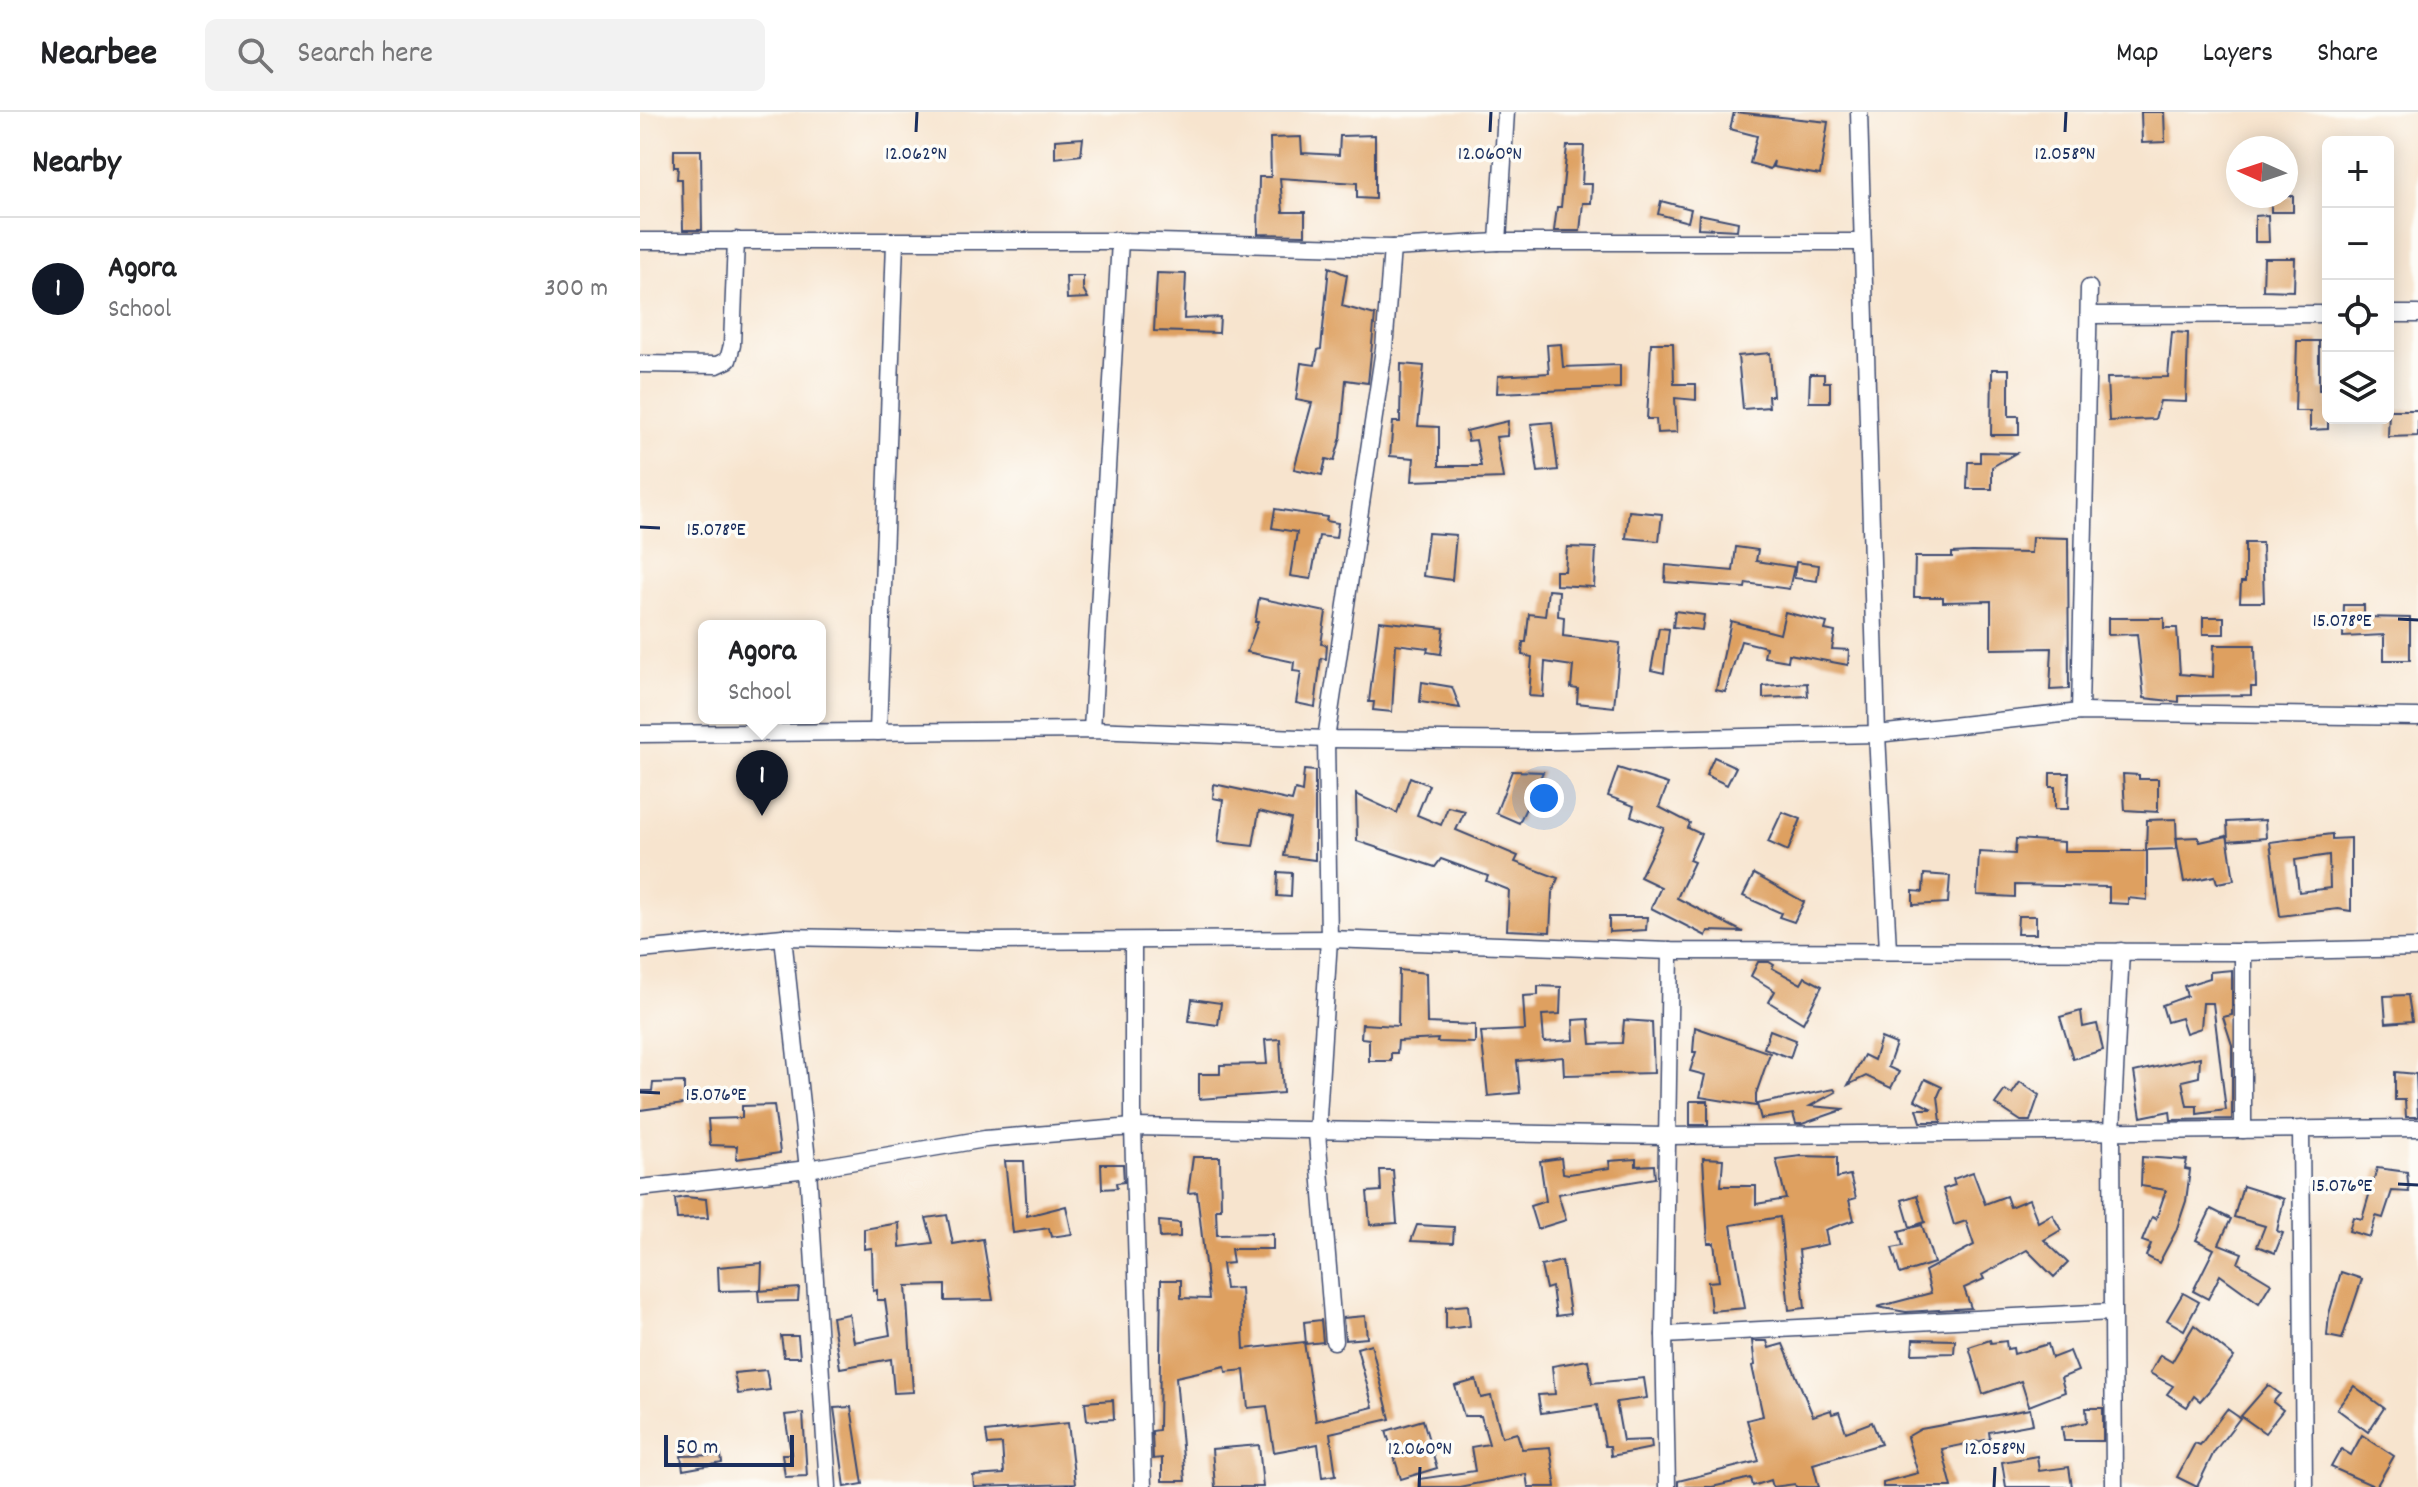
<!DOCTYPE html>
<meta charset="utf-8">
<style>
:root{--surface:#fff;--page:#f2f2f2;--text:#202124;--muted:#757577;--line:#e0e0e0;--accent:#111827}
body{margin:0;font-family:Dekko,sans-serif;background:var(--page);color:var(--text)}
.controls{position:absolute;right:24px;top:24px;display:grid;overflow:hidden;border-radius:12px;box-shadow:0 4px 20px #0003}
.controls button{width:72px;height:72px;display:grid;place-items:center;padding:0;border:0;border-bottom:2px solid var(--line);background:var(--surface);color:var(--text);font:40px sans-serif}
.compass{position:absolute;left:1586px;top:24px;width:72px;height:72px;border-radius:50%;background:var(--surface);box-shadow:0 4px 20px #0003;rotate:273deg}
.scale{position:absolute;left:24px;bottom:20px;width:130px;box-sizing:border-box;padding-left:8px;border:4px solid #1b2f5e;border-top:0;font-size:22px;line-height:28px;white-space:nowrap;color:#1b2f5e;-webkit-text-stroke:6px #fdfcf7;paint-order:stroke}
.you{position:absolute;left:904px;top:686px;width:28px;height:28px;margin:-20px;border:6px solid #fff;border-radius:50%;background:#1a73e8;box-shadow:0 0 0 12px #1a73e833}
.badge{display:grid;place-items:center;width:52px;height:52px;border-radius:50%;background:var(--accent);color:#fff;font-size:26px;font-weight:700}
.pin{position:absolute;translate:-50% -66px;filter:drop-shadow(0 2px 4px #0008)}
.pin::after{content:'';position:absolute;top:42px;width:28px;height:24px;background:inherit;clip-path:polygon(0 0,100% 0,50% 100%)}
.popup{position:absolute;left:58px;top:508px;width:128px;height:104px;box-sizing:border-box;display:grid;place-content:center;border-radius:12px;background:var(--surface);filter:drop-shadow(0 2px 6px #0005);font-size:26px;white-space:nowrap;color:var(--muted)}
.popup b{font-size:30px;color:var(--text)}
.popup::after{content:'';position:absolute;left:50%;top:100%;margin-left:-16px;border:16px solid transparent;border-top-color:var(--surface)}
.list{margin:0;padding:0;list-style:none}
h2{display:flex;justify-content:space-between;align-items:center;height:104px;margin:0;padding:0 32px;font-size:34px}
h2 small{font-size:26px;font-weight:400;color:var(--muted)}
.list li{display:grid;grid-template-columns:52px 1fr auto;gap:24px;align-items:center;box-sizing:border-box;height:144px;padding:0 32px;border-top:2px solid var(--line)}
.list b{display:block;font-size:30px;white-space:nowrap}
.list p{margin:0;font-size:26px;white-space:nowrap;color:var(--muted)}
.list em{font-size:26px;font-style:normal;color:var(--muted)}
.icon{flex:none;width:44px;height:44px;fill:none;stroke:currentColor;stroke-width:2;stroke-linecap:round;stroke-linejoin:round}
.map{position:relative;flex:none;width:1778px;height:1375px;overflow:hidden}
header{display:flex;align-items:center;gap:48px;box-sizing:border-box;height:112px;padding:0 40px;background:var(--surface);border-bottom:2px solid var(--line)}
header strong{font-size:38px}
nav{display:flex;gap:44px;margin-inline-start:auto;font-size:28px}
.search{width:560px;height:72px;background:var(--page);display:flex;align-items:center;gap:20px;box-sizing:border-box;padding:0 28px;border-radius:12px;color:var(--muted);font-size:30px}
main{display:flex}
aside{flex:1;background:var(--surface)}
.map>svg:first-child{display:block}
.building{fill:#dea061;fill-rule:evenodd}
.lines{fill:none;stroke-linecap:round;stroke-linejoin:round}
.minor-casing{stroke:#3c4a6f;stroke-width:19}
.minor{stroke:#fff;stroke-width:16}
.ticks{fill:none;stroke:#1b2f5e;stroke-width:3}
.ticks-label{font-size:20px;text-anchor:middle;fill:#1b2f5e;stroke:#fdfcf7;stroke-width:7;stroke-linejoin:round;paint-order:stroke}
</style>
<header>
<strong>Nearbee</strong>
<div class="search"><svg class="icon" aria-label="search" viewBox="0 0 24 24"><circle cx="10" cy="10" r="6"/><path d="M15 15l6 6"/></svg>Search here</div>
<nav><a>Map</a><a>Layers</a><a>Share</a></nav>
</header>
<main>
<aside>
<h2>Nearby<small></small></h2>
<ul class="list">
<li><span class="badge">1</span><div><b>Agora</b><p>School</p></div><em>300 m</em></li>
</ul>
</aside>
<div class="map">
<svg width="1778" height="1375" viewBox="0 0 1778 1375">
<rect width="100%" height="100%" fill="#fdfcf7"/>
<filter id="ink" filterUnits="userSpaceOnUse"><feTurbulence type="fractalNoise" baseFrequency=".0125" numOctaves="2"/><feDisplacementMap in="SourceGraphic" scale="16" xChannelSelector="R" yChannelSelector="G"/><feConvolveMatrix kernelMatrix="1 2 1 2 8 2 1 2 1" color-interpolation-filters="sRGB"/></filter>
<filter id="wash" filterUnits="userSpaceOnUse"><feTurbulence type="fractalNoise" baseFrequency=".006" numOctaves="4" result="noise"/><feDisplacementMap in="SourceGraphic" scale="32" xChannelSelector="R" yChannelSelector="G"/><feGaussianBlur stdDeviation="1.8" result="paint"/><feColorMatrix in="noise" values="0 0 0 0 0 0 0 0 0 0 0 0 0 0 0 0 0 1.4 0 .05"/><feComposite in="paint" operator="in"/></filter>
<g filter="url(#wash)">
<rect width="100%" height="100%" fill="#f7e4ce"/>
<g id="blocks">
<!-- building -->
<g class="building">
<polygon points="1094,0 1188,10 1180,63 1133,55 1134,49 1130,57 1110,51 1117,24 1090,17"/>
<polygon points="1501,0 1524,0 1525,30 1502,31"/>
<polygon points="735,23 735,87 717,86 717,71 640,66 643,100 665,100 665,123 618,122 619,65 631,65 630,26 661,25 662,41 699,43 700,24"/>
<polygon points="443,26 441,43 415,46 415,28"/>
<polygon points="927,34 944,34 942,72 952,72 951,91 943,91 940,119 914,119 917,95 921,95"/>
<polygon points="34,38 61,38 62,118 43,118 42,67 37,67 38,55 34,55"/>
<rect x="1631" y="84" width="22" height="16"/>
<polygon points="1021,89 1051,97 1048,110 1018,102"/>
<polygon points="1059,102 1098,110 1097,118 1058,116"/>
<polygon points="1628,103 1629,130 1615,130 1615,104"/>
<polygon points="1624,146 1655,146 1654,179 1623,178"/>
<polygon points="689,155 707,163 702,194 735,203 728,271 706,268 701,325 694,349 686,347 682,363 654,357 672,291 656,288 661,251 675,253 678,238 681,237"/>
<polygon points="517,161 546,162 544,207 580,205 579,221 514,219"/>
<polygon points="426,164 443,164 443,177 448,186 427,187"/>
<polygon points="1532,220 1548,221 1546,290 1520,289 1515,307 1469,309 1467,266 1528,265"/>
<polygon points="1657,229 1679,229 1679,278 1688,278 1688,317 1670,318 1670,299 1655,299"/>
<polygon points="1011,231 1033,231 1034,272 1056,272 1056,288 1035,286 1037,320 1017,321 1016,307 1007,307"/>
<polygon points="921,232 923,255 980,253 980,276 857,281 858,264 909,261 907,233"/>
<polygon points="1130,241 1133,284 1128,284 1129,295 1103,297 1098,244"/>
<polygon points="761,252 784,254 778,314 799,315 799,354 841,354 836,328 828,329 826,319 868,309 867,324 856,325 863,366 772,369 774,346 750,344 753,310 760,310"/>
<polygon points="1352,257 1369,257 1369,304 1379,304 1379,323 1351,323"/>
<polygon points="1170,262 1184,262 1184,270 1190,270 1190,290 1169,290"/>
<polygon points="1749,298 1778,298 1778,324 1748,325"/>
<polygon points="912,310 918,358 898,360 891,312"/>
<polygon points="1340,340 1376,341 1352,355 1352,377 1327,377 1328,350 1340,350"/>
<polygon points="635,397 687,405 686,409 698,411 696,426 679,424 671,467 650,464 657,420 632,416"/>
<polygon points="989,399 1022,402 1019,429 986,426"/>
<polygon points="788,421 816,423 812,468 783,464"/>
<polygon points="1392,425 1428,426 1429,577 1410,578 1412,536 1351,537 1351,489 1303,490 1303,485 1274,485 1275,445 1312,445 1312,441 1332,440 1391,441"/>
<polygon points="1605,431 1622,431 1624,490 1600,490 1601,470 1605,470"/>
<polygon points="927,435 956,436 954,475 916,473 916,459 925,459"/>
<polygon points="1096,435 1118,438 1116,449 1154,455 1149,477 1106,471 1105,476 1025,470 1026,453 1093,459"/>
<polygon points="1156,450 1179,453 1177,469 1154,466"/>
<polygon points="908,478 919,479 918,504 924,505 923,524 980,531 974,595 937,591 938,577 931,576 933,554 905,550 903,585 889,584 892,545 882,543 883,530 886,530 889,502 905,504"/>
<polygon points="619,486 686,500 681,532 687,533 686,547 681,546 675,595 656,591 661,560 653,559 654,550 607,540 618,510 615,510"/>
<polygon points="1704,493 1724,493 1724,505 1770,506 1770,548 1744,548 1744,523 1703,525"/>
<polygon points="1035,499 1064,503 1062,518 1033,515"/>
<polygon points="1145,500 1187,511 1185,518 1195,520 1192,537 1209,538 1208,553 1149,542 1148,549 1124,545 1126,535 1101,529 1085,580 1076,578 1091,509 1140,522"/>
<rect x="1563" y="505" width="21" height="17"/>
<polygon points="1468,506 1524,506 1524,516 1537,516 1540,562 1573,565 1574,533 1615,533 1616,575 1611,575 1611,583 1539,584 1539,590 1504,586 1497,522 1468,523"/>
<polygon points="739,509 804,516 801,542 787,540 788,536 756,532 752,600 733,598 734,590 729,590"/>
<polygon points="1019,516 1029,517 1024,561 1011,558"/>
<polygon points="782,570 812,575 820,596 780,590"/>
<polygon points="1167,571 1168,584 1123,586 1123,574"/>
<polygon points="1074,645 1096,655 1087,673 1066,663"/>
<polygon points="978,656 1028,672 1019,695 1050,711 1048,716 1061,722 1049,748 1054,750 1037,786 1103,820 1068,819 1066,824 1011,796 1021,775 1000,765 1024,716 991,704 994,694 968,684"/>
<polygon points="664,658 675,659 675,748 644,744 651,707 619,699 613,734 578,730 583,688 573,686 574,672 652,689 655,678 662,680"/>
<polygon points="872,659 903,660 879,711 856,701"/>
<polygon points="1410,661 1429,661 1428,697 1415,697 1415,675 1410,675"/>
<polygon points="1483,662 1499,663 1499,667 1518,667 1518,700 1485,698"/>
<polygon points="770,665 789,673 777,703 801,713 808,695 825,699 816,718 878,744 875,750 918,766 912,781 910,820 867,818 869,778 846,769 848,764 801,747 795,755 717,729 716,682 757,701"/>
<polygon points="1142,700 1161,707 1148,739 1128,730"/>
<polygon points="1536,707 1537,737 1506,738 1507,708"/>
<polygon points="1625,708 1626,726 1588,729 1594,768 1577,771 1575,764 1544,770 1536,726 1558,725 1560,730 1587,724 1588,728 1587,710"/>
<path d="M1692,722v5l19,-1v73l-13,-2 -58,7 -10,-74zM1689,743l1,33 -31,4 -4,-32z"/>
<polygon points="1376,727 1424,730 1424,739 1507,739 1507,788 1488,786 1488,792 1469,791 1469,775 1375,773 1375,785 1337,783 1339,740 1375,742"/>
<polygon points="638,760 652,761 651,785 637,784"/>
<polygon points="1114,762 1164,790 1154,810 1139,805 1141,801 1103,784"/>
<polygon points="1284,762 1310,764 1308,791 1273,793 1273,779 1283,780"/>
<polygon points="1378,804 1396,804 1396,822 1377,822"/>
<polygon points="969,805 1007,805 1006,818 969,820"/>
<polygon points="1118,850 1129,850 1134,853 1132,856 1161,872 1165,865 1182,874 1163,911 1129,890 1135,879 1111,864"/>
<polygon points="759,858 786,861 787,911 835,913 835,931 797,930 798,927 758,929 757,941 751,941 751,949 729,949 729,927 721,926 722,912 758,914"/>
<polygon points="1592,858 1592,903 1583,905 1592,933 1592,1007 1531,1008 1530,999 1501,1005 1494,960 1560,945 1559,965 1542,969 1547,994 1557,994 1557,1002 1586,998 1573,891 1563,891 1561,916 1546,921 1541,906 1527,910 1522,893 1547,884 1544,874 1570,866 1570,860"/>
<polygon points="898,874 921,875 920,902 902,903 904,930 934,928 933,908 949,907 951,932 982,931 984,908 1012,910 1014,961 924,963 923,945 877,949 880,981 848,984 841,920 885,918 883,884 898,883"/>
<polygon points="1768,883 1772,909 1746,911 1744,884"/>
<polygon points="552,887 581,891 578,913 549,909"/>
<polygon points="1441,899 1443,915 1457,912 1463,938 1433,947 1420,905"/>
<polygon points="1055,915 1130,941 1116,982 1116,994 1060,985 1065,963 1050,959 1056,940 1053,940"/>
<polygon points="1130,918 1156,928 1150,946 1124,936"/>
<polygon points="1241,926 1256,932 1248,955 1259,960 1251,976 1226,964 1208,973 1224,943 1234,948"/>
<polygon points="640,927 643,981 559,987 559,962 580,962 580,953 627,952 625,928"/>
<polygon points="1755,960 1776,962 1778,1005 1766,1005 1765,988 1755,988"/>
<polygon points="1285,967 1302,975 1298,984 1301,1010 1281,1010 1277,997 1292,997 1275,988"/>
<polygon points="44,970 44,992 0,998 0,979 12,979 13,971"/>
<polygon points="1380,970 1399,983 1390,1009 1381,1009 1355,992 1365,978 1372,982"/>
<polygon points="1194,977 1196,980 1170,994 1205,997 1162,1012 1156,1012 1153,1002 1121,1007 1117,992"/>
<rect x="1050" y="989" width="18" height="24"/>
<polygon points="134,993 140,1041 96,1047 97,1034 70,1033 68,1007 102,1006 102,994"/>
<polygon points="1161,1044 1197,1045 1197,1066 1210,1063 1216,1086 1209,1088 1214,1108 1185,1118 1188,1132 1159,1138 1165,1196 1149,1198 1140,1105 1091,1113 1105,1196 1071,1199 1068,1170 1079,1169 1074,1131 1068,1131 1063,1046 1083,1047 1081,1074 1116,1074 1116,1092 1146,1087 1136,1047"/>
<polygon points="553,1045 580,1045 581,1097 576,1097 577,1123 633,1122 633,1137 591,1137 593,1151 582,1152 585,1177 601,1176 604,1237 664,1230 676,1309 733,1295 717,1236 731,1232 750,1307 690,1321 696,1363 682,1365 678,1332 634,1340 627,1294 608,1296 604,1258 586,1260 585,1254 536,1265 545,1369 522,1369 522,1346 513,1347 512,1319 519,1318 521,1168 541,1168 541,1186 569,1187 557,1080 548,1081"/>
<polygon points="1502,1045 1547,1048 1545,1057 1550,1058 1546,1089 1536,1119 1519,1151 1506,1144 1511,1132 1502,1129 1512,1105 1516,1107 1526,1078 1501,1074"/>
<polygon points="921,1046 923,1061 929,1062 970,1056 969,1049 996,1047 996,1054 1014,1053 1015,1066 918,1082 926,1108 897,1117 890,1094 906,1089 900,1049"/>
<polygon points="365,1049 384,1049 387,1104 426,1094 432,1122 411,1125 409,1116 373,1121"/>
<polygon points="461,1052 483,1052 484,1070 476,1071 477,1076 462,1077"/>
<polygon points="1737,1056 1767,1060 1769,1080 1752,1079 1743,1106 1736,1104 1730,1125 1709,1119 1713,1105 1722,1107"/>
<polygon points="740,1058 753,1058 757,1111 730,1113 727,1080 741,1079"/>
<polygon points="1333,1060 1345,1092 1366,1084 1370,1095 1389,1087 1398,1110 1412,1102 1421,1118 1404,1128 1428,1151 1414,1165 1387,1138 1342,1163 1344,1167 1324,1176 1331,1196 1266,1200 1237,1195 1291,1181 1285,1159 1334,1133 1326,1109 1314,1113 1303,1077 1315,1073 1313,1067"/>
<polygon points="1603,1074 1644,1087 1637,1119 1643,1121 1635,1141 1617,1134 1625,1114 1594,1105"/>
<polygon points="1277,1083 1285,1110 1270,1115 1262,1088"/>
<polygon points="45,1085 66,1087 68,1106 37,1107 35,1087"/>
<polygon points="1571,1097 1591,1107 1579,1132 1602,1141 1598,1151 1631,1171 1619,1191 1580,1163 1568,1187 1553,1179 1574,1137 1556,1128"/>
<polygon points="307,1103 313,1132 343,1127 353,1188 305,1189 305,1173 266,1174 273,1280 254,1281 251,1247 200,1256 192,1205 209,1202 214,1230 250,1223 245,1188 237,1188 237,1178 233,1179 232,1136 224,1137 224,1117 259,1111 260,1135 293,1131 286,1106"/>
<polygon points="519,1109 540,1111 540,1125 520,1126"/>
<polygon points="777,1113 814,1115 813,1131 771,1129"/>
<polygon points="1282,1113 1294,1151 1260,1162 1252,1136 1263,1134 1259,1119"/>
<polygon points="922,1149 930,1202 916,1204 912,1175 906,1177 901,1154"/>
<polygon points="122,1151 121,1178 79,1179 78,1155"/>
<polygon points="1701,1160 1722,1167 1702,1227 1687,1224 1689,1202"/>
<polygon points="159,1176 158,1189 119,1190 118,1179"/>
<polygon points="1543,1181 1559,1190 1544,1218 1527,1208"/>
<polygon points="828,1193 830,1214 806,1217 806,1195"/>
<polygon points="725,1204 727,1226 705,1228 703,1206"/>
<polygon points="681,1208 683,1230 666,1232 664,1210"/>
<polygon points="1554,1213 1594,1245 1568,1280 1560,1289 1554,1284 1547,1295 1527,1282 1533,1274 1510,1261 1520,1243 1532,1250"/>
<polygon points="141,1224 158,1224 160,1245 144,1245"/>
<polygon points="1273,1227 1315,1228 1314,1241 1272,1242"/>
<polygon points="1350,1228 1351,1231 1366,1229 1367,1237 1373,1236 1374,1242 1408,1232 1412,1246 1430,1239 1438,1259 1421,1266 1425,1280 1389,1294 1381,1269 1343,1282 1329,1235"/>
<polygon points="1112,1229 1127,1229 1129,1236 1143,1232 1173,1304 1191,1298 1192,1302 1199,1300 1206,1320 1232,1310 1241,1332 1173,1352 1179,1375 1156,1375 1155,1372 1133,1375 1131,1368 1113,1374 1111,1366 1072,1375 1038,1375 1038,1369 1119,1349 1107,1308 1123,1304 1112,1254 1115,1253"/>
<polygon points="948,1248 952,1271 1004,1266 1007,1286 976,1290 983,1329 1011,1328 1012,1336 971,1344 970,1334 965,1334 957,1293 901,1301 898,1283 915,1282 912,1254"/>
<polygon points="126,1258 130,1278 98,1282 94,1261"/>
<polygon points="836,1268 841,1286 851,1284 862,1325 877,1321 882,1337 910,1335 916,1375 888,1375 886,1362 819,1375 780,1375 779,1367 835,1359 831,1335 849,1332 841,1304 824,1304 815,1274"/>
<polygon points="1628,1273 1640,1282 1633,1290 1643,1298 1625,1321 1601,1304"/>
<polygon points="1714,1274 1744,1296 1728,1320 1697,1297"/>
<polygon points="473,1288 474,1307 447,1309 445,1290"/>
<polygon points="211,1295 223,1372 205,1375 194,1296"/>
<polygon points="1446,1296 1463,1296 1463,1329 1424,1329 1422,1315 1447,1310"/>
<polygon points="1390,1297 1393,1312 1349,1320 1350,1327 1302,1337 1312,1375 1243,1375 1243,1370 1278,1361 1267,1325 1281,1317"/>
<polygon points="1587,1297 1600,1306 1574,1340 1557,1375 1537,1365 1555,1331 1560,1333"/>
<polygon points="163,1301 167,1364 145,1365 142,1342 151,1342 145,1303"/>
<polygon points="783,1308 797,1356 761,1367 746,1319"/>
<polygon points="428,1311 435,1372 334,1375 333,1364 364,1362 362,1332 348,1333 346,1320"/>
<polygon points="1722,1323 1754,1344 1736,1375 1691,1355 1701,1337 1711,1343"/>
<polygon points="619,1333 623,1375 575,1375 572,1337"/>
<polygon points="81,1343 82,1351 43,1358 41,1344"/>
<polygon points="1397,1344 1399,1359 1429,1355 1432,1375 1366,1375 1362,1350"/>
</g>
</g>
</g>
<g filter="url(#ink)">
<use href="#blocks" fill-opacity="0" stroke="#3c4a6f" stroke-width="2"/>
<g class="lines">
<defs>
<g id="minor">
<polyline points="1219,0 1237,622 1248,838"/>
<polyline points="0,129 480,129 752,136 858,130 1222,130"/>
<polyline points="858,130 866,0"/>
<polyline points="1748,202 1778,202"/>
<polyline points="1449,203 1688,202"/>
<polyline points="0,252 77,253 88,248 92,233 96,128"/>
<polyline points="1440,600 1449,176"/>
<polyline points="452,618 480,129"/>
<polyline points="238,620 255,130"/>
<polyline points="0,622 452,618 686,627 917,629 1237,622 1440,600 1778,605"/>
<polyline points="143,825 168,1057 188,1375"/>
<polyline points="493,829 493,1015 503,1375"/>
<polyline points="0,838 143,825 353,829 689,827 1030,839 1603,840 1778,836"/>
<polyline points="1603,840 1603,1018"/>
<polyline points="1661,1017 1664,1375"/>
<polyline points="0,1076 168,1057 345,1027 493,1015 1026,1024 1778,1016"/>
<polyline points="1024,1223 1472,1200"/>
<polyline points="694,1229 677,1021 689,827 686,627 744,237 752,136"/>
<polyline points="1027,1375 1024,1223 1030,839"/>
<polyline points="1474,1375 1472,1019 1481,839"/>
</g>
</defs>
<!-- minor casing -->
<use href="#minor" class="minor-casing"/>
<!-- minor -->
<use href="#minor" class="minor"/>
</g>
</g>
<!-- ticks -->
<path class="ticks" d="M276,20l1,-20M850,20l1,-20M1425,20l1,-20M0,415l20,1M1758,507l20,1M0,980l20,1M1758,1072l20,1M779,1375l1,-20M1354,1375l1,-20"/>
<g class="ticks-label">
<text x="276" y="47">12.062°N</text>
<text x="850" y="47">12.060°N</text>
<text x="1425" y="47">12.058°N</text>
<text x="76" y="423">15.078°E</text>
<text x="1702" y="514">15.078°E</text>
<text x="76" y="988">15.076°E</text>
<text x="1702" y="1079">15.076°E</text>
<text x="780" y="1342">12.060°N</text>
<text x="1355" y="1342">12.058°N</text>
</g>
</svg>
<div class="controls">
<button>+</button>
<button>−</button>
<button><svg class="icon" aria-label="locate" viewBox="0 0 24 24"><circle cx="12" cy="12" r="6"/><path d="M12 2v4M12 18v4M2 12h4M18 12h4"/></svg></button>
<button><svg class="icon" aria-label="layers" viewBox="0 0 24 24"><path d="M12 4l9 5-9 5-9-5zM3 14l9 5 9-5"/></svg></button>
</div>
<svg class="compass" viewBox="-18 -18 36 36"><path d="M0-13l5 13h-10z" fill="#e53935"/><path d="M0 13l5-13h-10z" fill="#757577"/></svg>
<div class="scale">50 m</div>
<div class="you"></div>
<div class="pin badge" style="left:122px;top:704px">1</div>
<div class="popup"><b>Agora</b>School</div>
</div>
</main>
